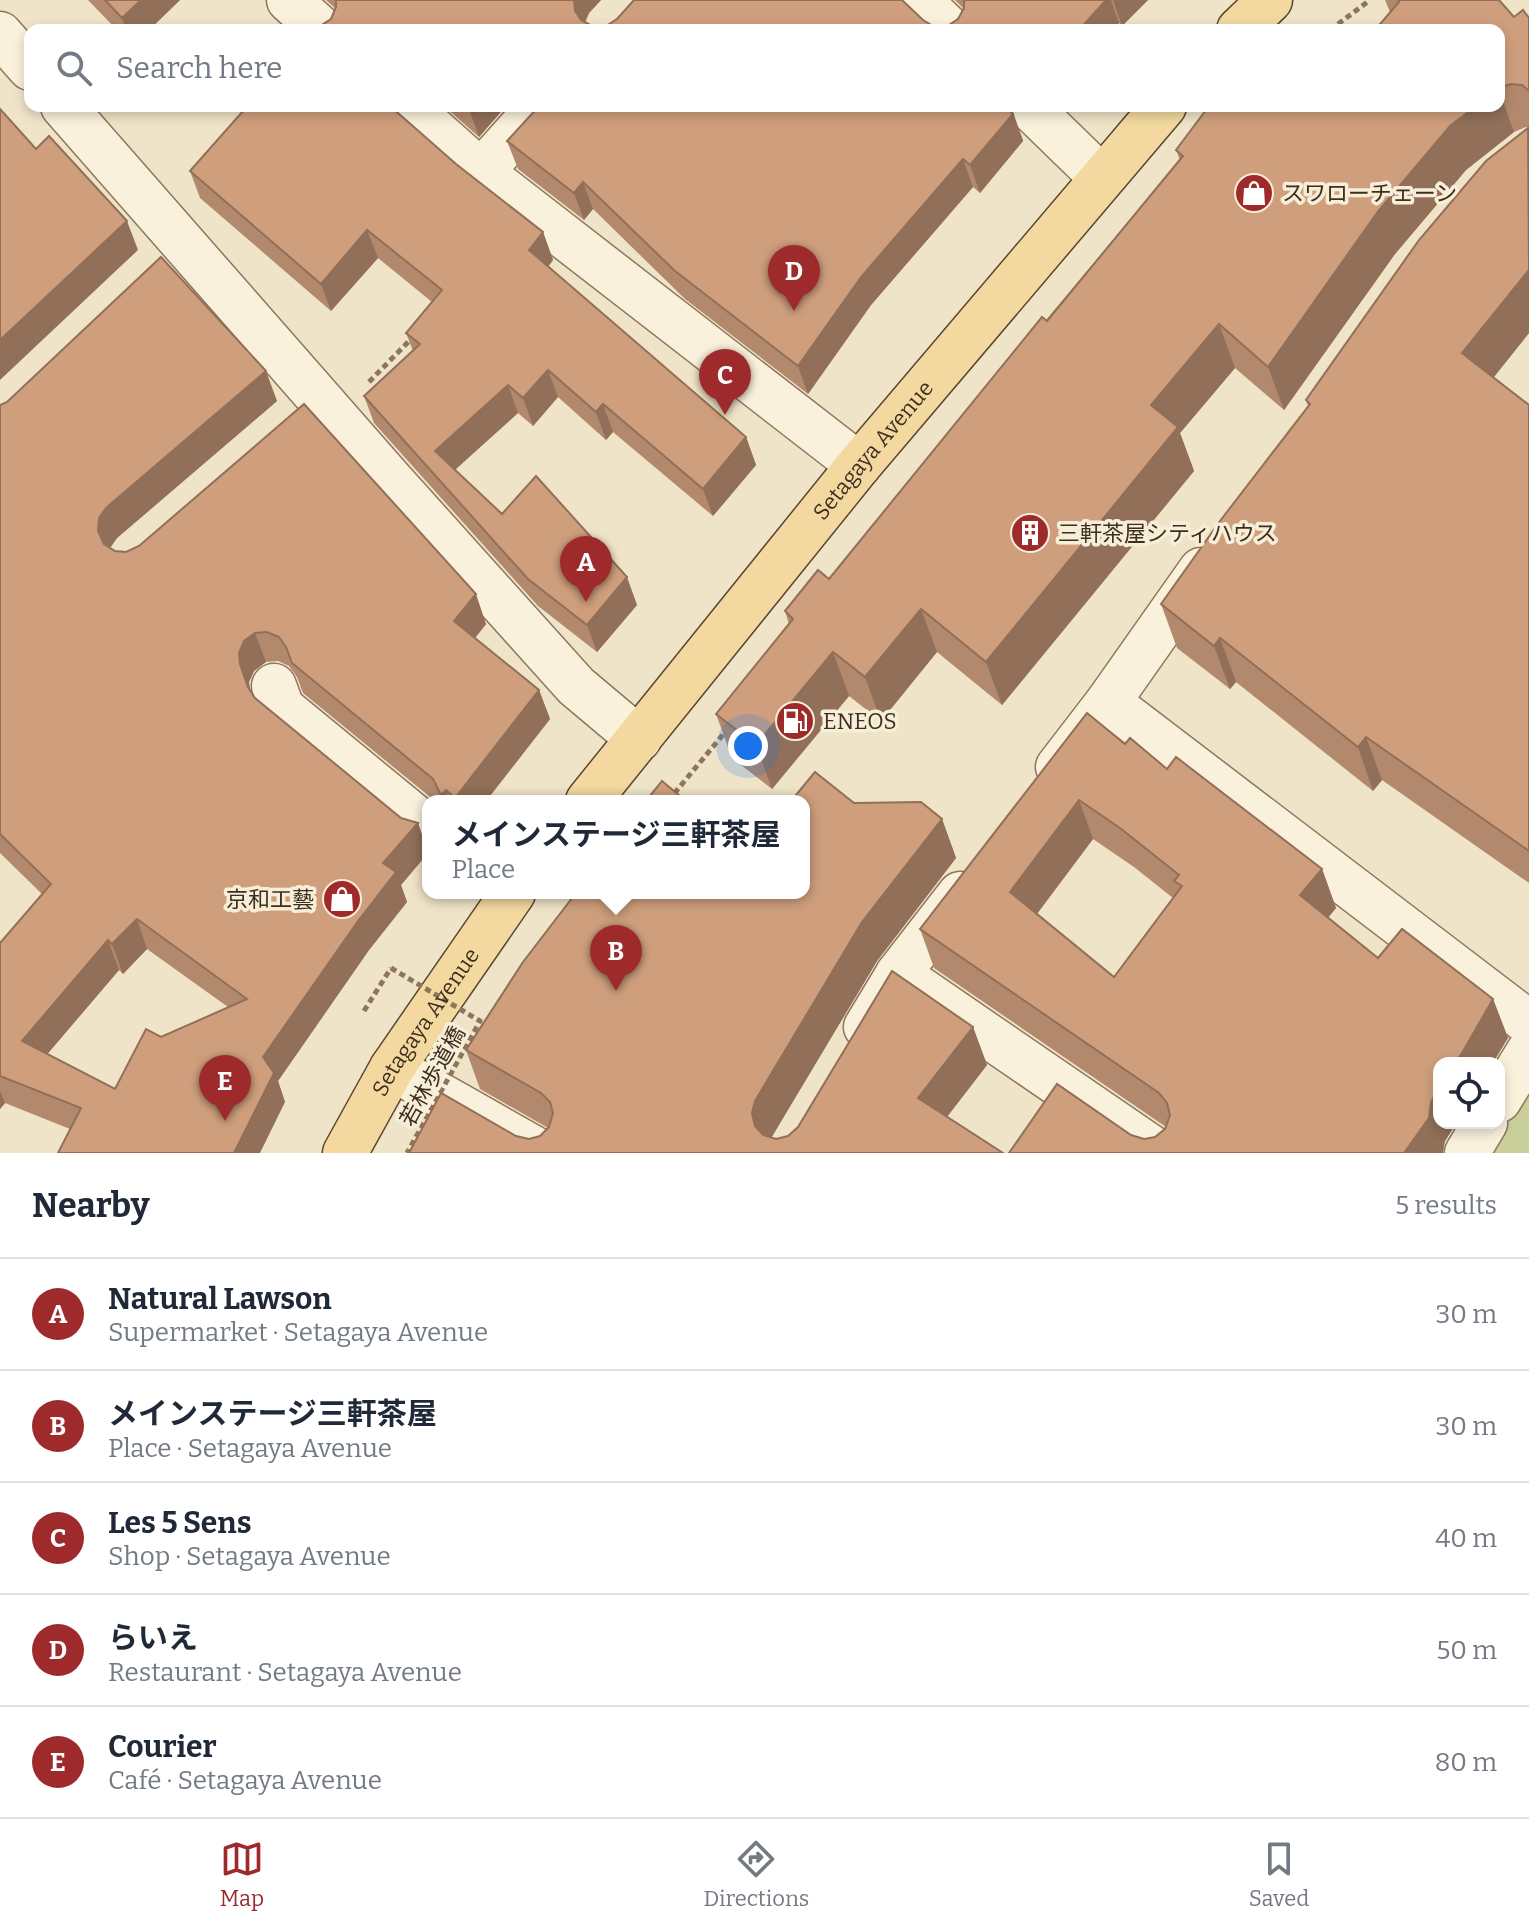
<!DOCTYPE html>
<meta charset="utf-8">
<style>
:root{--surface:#fff;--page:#f2f2f3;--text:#1f2937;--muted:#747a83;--line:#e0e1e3;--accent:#9e2a2b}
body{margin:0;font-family:Bitter,"Noto Sans JP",serif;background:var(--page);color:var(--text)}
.controls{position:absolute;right:24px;bottom:24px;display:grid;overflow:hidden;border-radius:16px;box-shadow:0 4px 12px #0003}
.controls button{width:72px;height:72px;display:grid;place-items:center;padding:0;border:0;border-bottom:2px solid var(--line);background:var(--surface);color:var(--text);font:40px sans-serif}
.you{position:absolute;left:748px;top:746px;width:28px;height:28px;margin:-20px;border:6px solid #fff;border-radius:50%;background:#1a73e8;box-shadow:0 0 0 12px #1a73e833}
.badge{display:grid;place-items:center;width:52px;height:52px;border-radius:50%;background:var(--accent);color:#fff;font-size:26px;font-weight:700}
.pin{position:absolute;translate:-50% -66px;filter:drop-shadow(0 2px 4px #0008)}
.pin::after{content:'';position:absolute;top:42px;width:28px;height:24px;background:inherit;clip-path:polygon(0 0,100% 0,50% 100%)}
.popup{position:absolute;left:422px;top:795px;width:388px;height:104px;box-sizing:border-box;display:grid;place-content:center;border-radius:16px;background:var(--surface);filter:drop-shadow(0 2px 6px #0005);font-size:26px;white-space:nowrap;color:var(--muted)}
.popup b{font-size:30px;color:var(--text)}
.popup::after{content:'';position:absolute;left:50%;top:100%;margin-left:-16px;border:16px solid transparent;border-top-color:var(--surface)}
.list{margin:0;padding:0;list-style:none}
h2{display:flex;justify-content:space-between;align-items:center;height:104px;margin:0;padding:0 32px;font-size:34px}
h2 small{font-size:26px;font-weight:400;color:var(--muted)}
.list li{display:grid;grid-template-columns:52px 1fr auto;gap:24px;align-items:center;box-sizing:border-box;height:112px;padding:0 32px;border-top:2px solid var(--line)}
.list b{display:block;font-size:30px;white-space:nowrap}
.list p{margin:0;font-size:26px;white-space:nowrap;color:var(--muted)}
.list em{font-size:26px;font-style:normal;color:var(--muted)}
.icon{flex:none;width:44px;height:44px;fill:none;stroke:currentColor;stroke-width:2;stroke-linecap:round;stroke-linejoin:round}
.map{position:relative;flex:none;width:1529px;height:1153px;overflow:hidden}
.search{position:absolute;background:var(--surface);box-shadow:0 4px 12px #0003;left:24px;right:24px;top:24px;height:88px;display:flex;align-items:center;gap:20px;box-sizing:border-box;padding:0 28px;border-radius:16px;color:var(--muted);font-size:30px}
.sheet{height:664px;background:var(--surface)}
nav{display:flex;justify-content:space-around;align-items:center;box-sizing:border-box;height:112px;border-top:2px solid var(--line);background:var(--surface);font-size:22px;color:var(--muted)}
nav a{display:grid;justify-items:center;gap:4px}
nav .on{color:var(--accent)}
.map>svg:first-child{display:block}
.green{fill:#c9cf9b}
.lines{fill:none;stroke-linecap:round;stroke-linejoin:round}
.minor-casing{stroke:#8d765c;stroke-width:47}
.major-casing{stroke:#5b4430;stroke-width:47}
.path{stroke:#8d765c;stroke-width:5;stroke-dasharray:6 4;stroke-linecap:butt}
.minor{stroke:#faf1dc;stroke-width:44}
.major{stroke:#f3d9a0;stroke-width:44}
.path-bridge{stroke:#8d765c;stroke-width:5;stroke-dasharray:6 4;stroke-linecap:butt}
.wall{fill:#b2896c;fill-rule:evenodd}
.shaded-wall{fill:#916f58}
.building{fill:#cf9f7d;stroke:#916f58;stroke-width:2;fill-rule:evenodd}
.labels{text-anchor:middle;stroke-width:7;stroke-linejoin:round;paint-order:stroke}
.poi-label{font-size:22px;fill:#3d2e20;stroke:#f7eed8;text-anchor:start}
.street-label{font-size:22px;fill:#3d2e20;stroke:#f7eed8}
</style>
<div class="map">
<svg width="1529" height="1153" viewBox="0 0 1529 1153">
<rect width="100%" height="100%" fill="#f0e4c8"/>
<!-- green -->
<polygon class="green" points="1529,1089 1529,1153 1488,1153"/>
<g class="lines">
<defs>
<g id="minor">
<polyline points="289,0 322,30"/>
<polyline points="919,0 950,30"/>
<polyline points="0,34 30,68"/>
<polyline points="63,106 389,478 576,686 639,739"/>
<polyline points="407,106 481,172 859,465"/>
<polyline points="1028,106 1102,178"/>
<polyline points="481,172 540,106"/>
<polyline points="274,686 282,708 428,828"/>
<polyline points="1108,702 1529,1023"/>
<polyline points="1058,767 1108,702 1201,570"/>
<polyline points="898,974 1159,1153"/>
<polyline points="866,1027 898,974 960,894"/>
<polyline points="392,1068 542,1153"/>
<polyline points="1499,1100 1529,1051"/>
<polyline points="1467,1153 1485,1123"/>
</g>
<g id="major">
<polyline points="1239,30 1270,0"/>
<path id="s1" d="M588,801l271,-336 305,-359"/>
<path id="s2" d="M345,1153l47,-85 121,-175"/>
</g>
</defs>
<!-- minor casing -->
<use href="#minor" class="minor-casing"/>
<!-- major casing -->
<use href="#major" class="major-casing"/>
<!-- path -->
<g class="path">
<polyline points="1330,30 1370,0"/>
<polyline points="369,382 413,337"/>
<polyline points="668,801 726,731"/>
<polyline points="364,1011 391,968"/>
</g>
<!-- minor -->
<use href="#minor" class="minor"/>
<!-- major -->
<use href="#major" class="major"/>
<!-- path-bridge -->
<polyline class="path-bridge" points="391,968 480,1021 407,1153"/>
</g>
<!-- wall -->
<g class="wall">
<polygon points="88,0 180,0 149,30 117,30"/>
<polygon points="326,0 601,0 589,13 585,23 594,27 923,20 933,26 946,27 958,19 964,9 955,0 1148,0 1122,26 1119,23 1113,30 320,26 331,19 336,9"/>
<polygon points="1385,0 1499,0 1514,17 1529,18 1529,333 1493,378 1529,405 1529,883 1382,780 1373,791 1236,682 1230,689 1177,648 1161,604 1308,406 1306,400 1529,128 1526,127 1514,132 1466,170 1395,254 1284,410 1235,368 1180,433 1194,471 1002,705 937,652 881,721 849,696 772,789 732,758 716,714 789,624 785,611 829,579 1180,160 1176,150 1499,106 1499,30 1390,12"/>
<polygon points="241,106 456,164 543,232 553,260 548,267 746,437 756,465 713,516 613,432 606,440 558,397 533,426 518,413 454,470 502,514 637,605 597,652 538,606 374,423 364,396 413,351 406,333 432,302 378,258 331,311 200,198 190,171 243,112"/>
<polygon points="444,106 506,106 479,137"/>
<polygon points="1021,134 1023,141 980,193 973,187 871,305 808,394 685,299 593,209 584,220 518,169 507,141"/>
<path d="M277,401l-160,137 -7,10 5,3 371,73 -11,14 64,52 11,29 -64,82h-51l-132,-108 -6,-16 -8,-11 -11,-5 -12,1 -12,9 -5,11 1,8 5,8 146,120 17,5 10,30 -27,32 6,17 -38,48 -91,131 7,21 -215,27 -65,-26 -5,6v-166l42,-49 -42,-41v-448zM147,949l81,58 -67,30 -46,52 -68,-35 72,-84 4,4z"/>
<path d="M1125,744l42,25 155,100 14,39 -8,9 50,41 115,41 15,39 -69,85 16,2 -10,16 -436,12 122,-18 13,4 11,-2 11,-10 -232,-159 -14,-39zM1093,839l41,28 39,31 -59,79 -77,-63z"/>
<polygon points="854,803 942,819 956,858 877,961 771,1138 776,1139 788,1136 973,1027 987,1065 947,1117 1003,1153 409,1153 516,1136 529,1139 540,1136 548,1128 480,1089 466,1050 804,893"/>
</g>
<!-- shaded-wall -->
<g class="shaded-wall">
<polygon points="141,0 180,0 149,30 126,30 122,18"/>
<polygon points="574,0 601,0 589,13 583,26 575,11"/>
<polygon points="1106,0 1111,0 1119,23 1113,30 1079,30"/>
<polygon points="1113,0 1148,0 1122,26"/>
<polygon points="1499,90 1514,132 1466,170 1395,254 1284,410 1268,367 1379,210 1450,126 1476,106 1499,106"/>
<polygon points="472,106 506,106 479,137 469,109"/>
<polygon points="1011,106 1023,141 980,193 970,165"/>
<polygon points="963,159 973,187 871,305 808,394 798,366 861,277"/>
<polygon points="583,182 593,209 584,220 574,193"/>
<polygon points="127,221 138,250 0,380 0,340"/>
<polygon points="367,230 378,258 331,311 321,284"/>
<polygon points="543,232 553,260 539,278 529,250"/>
<polygon points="1529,270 1529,333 1478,397 1462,353"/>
<polygon points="1219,324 1235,368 1180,433 1194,471 1002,705 986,662 1151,405"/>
<polygon points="548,370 558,397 533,426 523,398"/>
<polygon points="266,371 277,401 117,538 110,548 108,561 98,531 99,518 106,508"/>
<polygon points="508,385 518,413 445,479 435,451"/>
<polygon points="603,404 613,432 606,440 596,412"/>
<polygon points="746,437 756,465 713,516 703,489"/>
<polygon points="627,577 637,605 597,652 587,625"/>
<polygon points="476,594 486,624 465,651 454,621"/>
<polygon points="921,609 937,652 881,721 865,677"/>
<polygon points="255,633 266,662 254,671 249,682 250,694 240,664 239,653 244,641"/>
<polygon points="1220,638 1236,682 1230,689 1214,646"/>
<polygon points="833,652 849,696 772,789 756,745"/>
<polygon points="539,690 550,719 486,801 456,801 455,798"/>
<polygon points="1366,737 1382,780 1373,791 1358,747"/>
<polygon points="446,790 450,801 443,801 441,795"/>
<polygon points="1079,800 1093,839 1024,931 1010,892"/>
<polygon points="942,819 956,858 877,961 770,1140 766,1152 755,1126 752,1113 755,1101 862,922"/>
<polygon points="418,823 428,853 401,885 407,902 369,950 278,1081 285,1102 260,1153 234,1153 263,1057 383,863"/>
<polygon points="1322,869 1336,908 1315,934 1300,895"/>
<polygon points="137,919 147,949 123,974 112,944"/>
<polygon points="108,940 119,970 33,1071 22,1041"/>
<polygon points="1493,999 1508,1038 1493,1063 1455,1063"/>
<polygon points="973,1027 987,1065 932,1136 918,1098"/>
<polygon points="1439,1089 1439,1123 1454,1123 1455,1125 1445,1141 1443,1153 1404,1153"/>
<polygon points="0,1091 5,1103 0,1109"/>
</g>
<!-- building -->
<g class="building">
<polygon points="105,0 141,0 122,18"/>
<polygon points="336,0 574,0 575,11 581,20 594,27 606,26 617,19 634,0 902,0 923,20 933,26 946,27 958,19 964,8 964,0 1106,0 1079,30 308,30 311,27 320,26 331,19 336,7"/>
<polygon points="1398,0 1499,0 1514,17 1523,10 1529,18 1529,91 1522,85 1511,84 1499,88 1499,30 1375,30 1399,2"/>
<polygon points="241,106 390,106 456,164 543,232 529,250 746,437 703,489 603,404 596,412 548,370 523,398 508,385 435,451 502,514 536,476 627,577 587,625 528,579 364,396 420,344 406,333 442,290 367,230 321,284 190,171 244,110"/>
<polygon points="539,106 1011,106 1008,109 1013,114 970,165 963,159 861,277 798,366 675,271 583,182 574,193 507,141"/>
<polygon points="1209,106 1476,106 1450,126 1379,210 1268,367 1219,324 1151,405 1178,427 986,662 921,609 865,677 833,652 756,745 716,714 793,619 785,611 818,570 829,579 1042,317 1047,321 1183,156 1176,150"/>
<polygon points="0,109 36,149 49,136 127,221 0,340"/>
<polygon points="1528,128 1529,270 1462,353 1529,405 1529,851 1366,737 1358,747 1220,638 1214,646 1161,604 1220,521 1310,404 1306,400 1419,240 1486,161"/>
<path d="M161,257l105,114 -160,137 -7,10 -1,13 6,13 11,7 11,1 13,-6 165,-142 172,190 -22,27 85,69 -84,108 -9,-8 -5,5 -8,-16 -141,-116 -6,-16 -7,-10 -12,-5 -12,1 -11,8 -5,12 1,11 8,23 7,11 146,120 17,5 -35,40 13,9 -38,49 -95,136 11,16 -40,80h-176l23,-45 -81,-32v-133l51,-59 -51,-50v-429l7,-3zM137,919l110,80 -86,38 -15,-8 -31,60 -93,-48 86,-101 4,4z"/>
<path d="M1087,713l38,31 5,-6 37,31 9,-12 146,112 -22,26 78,63 24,-29 91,70 -31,54 -7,10h-16v26l-8,13 -2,16 -25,35h-395l48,-69 74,51 13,4 11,-2 10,-8 5,-14 -3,-12 -8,-10 -239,-164zM1079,800l41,28 59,47 -5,6 8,5 -68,91 -104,-85z"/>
<polygon points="815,772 854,803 921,802 942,819 862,922 755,1101 752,1113 755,1126 763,1135 776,1139 788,1136 798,1127 892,971 973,1027 918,1098 1003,1153 409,1153 441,1093 516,1136 529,1139 540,1136 549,1127 553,1113 550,1102 541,1093 466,1050 523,962 576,893 804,893 804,801 791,801"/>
<polygon points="662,781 686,801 646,801"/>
</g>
<!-- icons -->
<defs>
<symbol id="shop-disc" viewBox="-11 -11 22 22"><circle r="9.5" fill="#9e2a2b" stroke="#f7eed8"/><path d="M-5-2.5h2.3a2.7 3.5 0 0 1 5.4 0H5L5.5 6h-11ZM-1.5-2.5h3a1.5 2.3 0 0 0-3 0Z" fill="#fff"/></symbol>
<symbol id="building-disc" viewBox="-11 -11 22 22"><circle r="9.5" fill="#9e2a2b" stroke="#f7eed8"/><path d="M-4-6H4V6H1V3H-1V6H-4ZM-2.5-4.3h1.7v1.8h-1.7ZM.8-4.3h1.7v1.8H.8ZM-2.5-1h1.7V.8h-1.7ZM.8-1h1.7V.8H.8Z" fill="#fff"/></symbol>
<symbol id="fuel-disc" viewBox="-11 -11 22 22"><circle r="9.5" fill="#9e2a2b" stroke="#f7eed8"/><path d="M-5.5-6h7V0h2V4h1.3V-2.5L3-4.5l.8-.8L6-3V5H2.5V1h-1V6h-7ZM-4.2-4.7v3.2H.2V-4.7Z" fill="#fff"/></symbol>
</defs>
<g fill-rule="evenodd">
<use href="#shop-disc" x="1232" y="171" width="44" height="44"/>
<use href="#building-disc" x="1008" y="511" width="44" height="44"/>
<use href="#fuel-disc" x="773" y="699" width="44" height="44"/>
<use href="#shop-disc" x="320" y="877" width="44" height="44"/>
</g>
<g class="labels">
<!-- poi labels -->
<g class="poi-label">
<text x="1282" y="201">スワローチェーン</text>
<text x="1058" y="541">三軒茶屋シティハウス</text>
<text x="823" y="729">ENEOS</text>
<text x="314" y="907" text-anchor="end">京和工藝</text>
</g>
<!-- street labels -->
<g class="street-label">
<text dy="8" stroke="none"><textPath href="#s1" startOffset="452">Setagaya Avenue</textPath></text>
<text dy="8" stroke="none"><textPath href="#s2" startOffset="154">Setagaya Avenue</textPath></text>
<text transform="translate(432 1076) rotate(-61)" y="8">若林歩道橋</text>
</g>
</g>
</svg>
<div class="controls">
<button><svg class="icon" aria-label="locate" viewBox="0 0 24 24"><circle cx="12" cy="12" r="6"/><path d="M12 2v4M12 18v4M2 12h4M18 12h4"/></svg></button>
</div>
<div class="you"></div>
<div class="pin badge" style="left:586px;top:602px">A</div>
<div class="pin badge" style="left:616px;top:991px">B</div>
<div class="popup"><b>メインステージ三軒茶屋</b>Place</div>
<div class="pin badge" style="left:725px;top:415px">C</div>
<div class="pin badge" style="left:794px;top:311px">D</div>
<div class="pin badge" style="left:225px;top:1121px">E</div>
<div class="search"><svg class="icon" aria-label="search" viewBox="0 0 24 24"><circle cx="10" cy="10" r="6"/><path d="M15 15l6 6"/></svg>Search here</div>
</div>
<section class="sheet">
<h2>Nearby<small>5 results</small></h2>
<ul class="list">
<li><span class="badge">A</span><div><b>Natural Lawson</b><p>Supermarket · Setagaya Avenue</p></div><em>30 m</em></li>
<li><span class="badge">B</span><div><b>メインステージ三軒茶屋</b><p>Place · Setagaya Avenue</p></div><em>30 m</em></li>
<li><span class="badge">C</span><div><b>Les 5 Sens</b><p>Shop · Setagaya Avenue</p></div><em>40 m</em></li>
<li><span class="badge">D</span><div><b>らいえ</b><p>Restaurant · Setagaya Avenue</p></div><em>50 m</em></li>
<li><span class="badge">E</span><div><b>Courier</b><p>Café · Setagaya Avenue</p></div><em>80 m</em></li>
</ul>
</section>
<nav>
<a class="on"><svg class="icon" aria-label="map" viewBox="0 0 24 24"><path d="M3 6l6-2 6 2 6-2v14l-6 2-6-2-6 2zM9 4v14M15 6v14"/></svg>Map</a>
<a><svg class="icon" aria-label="directions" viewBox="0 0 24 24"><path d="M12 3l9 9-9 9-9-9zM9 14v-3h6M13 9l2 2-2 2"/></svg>Directions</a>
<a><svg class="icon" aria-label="saved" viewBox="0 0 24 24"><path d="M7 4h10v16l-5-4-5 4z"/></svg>Saved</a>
</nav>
